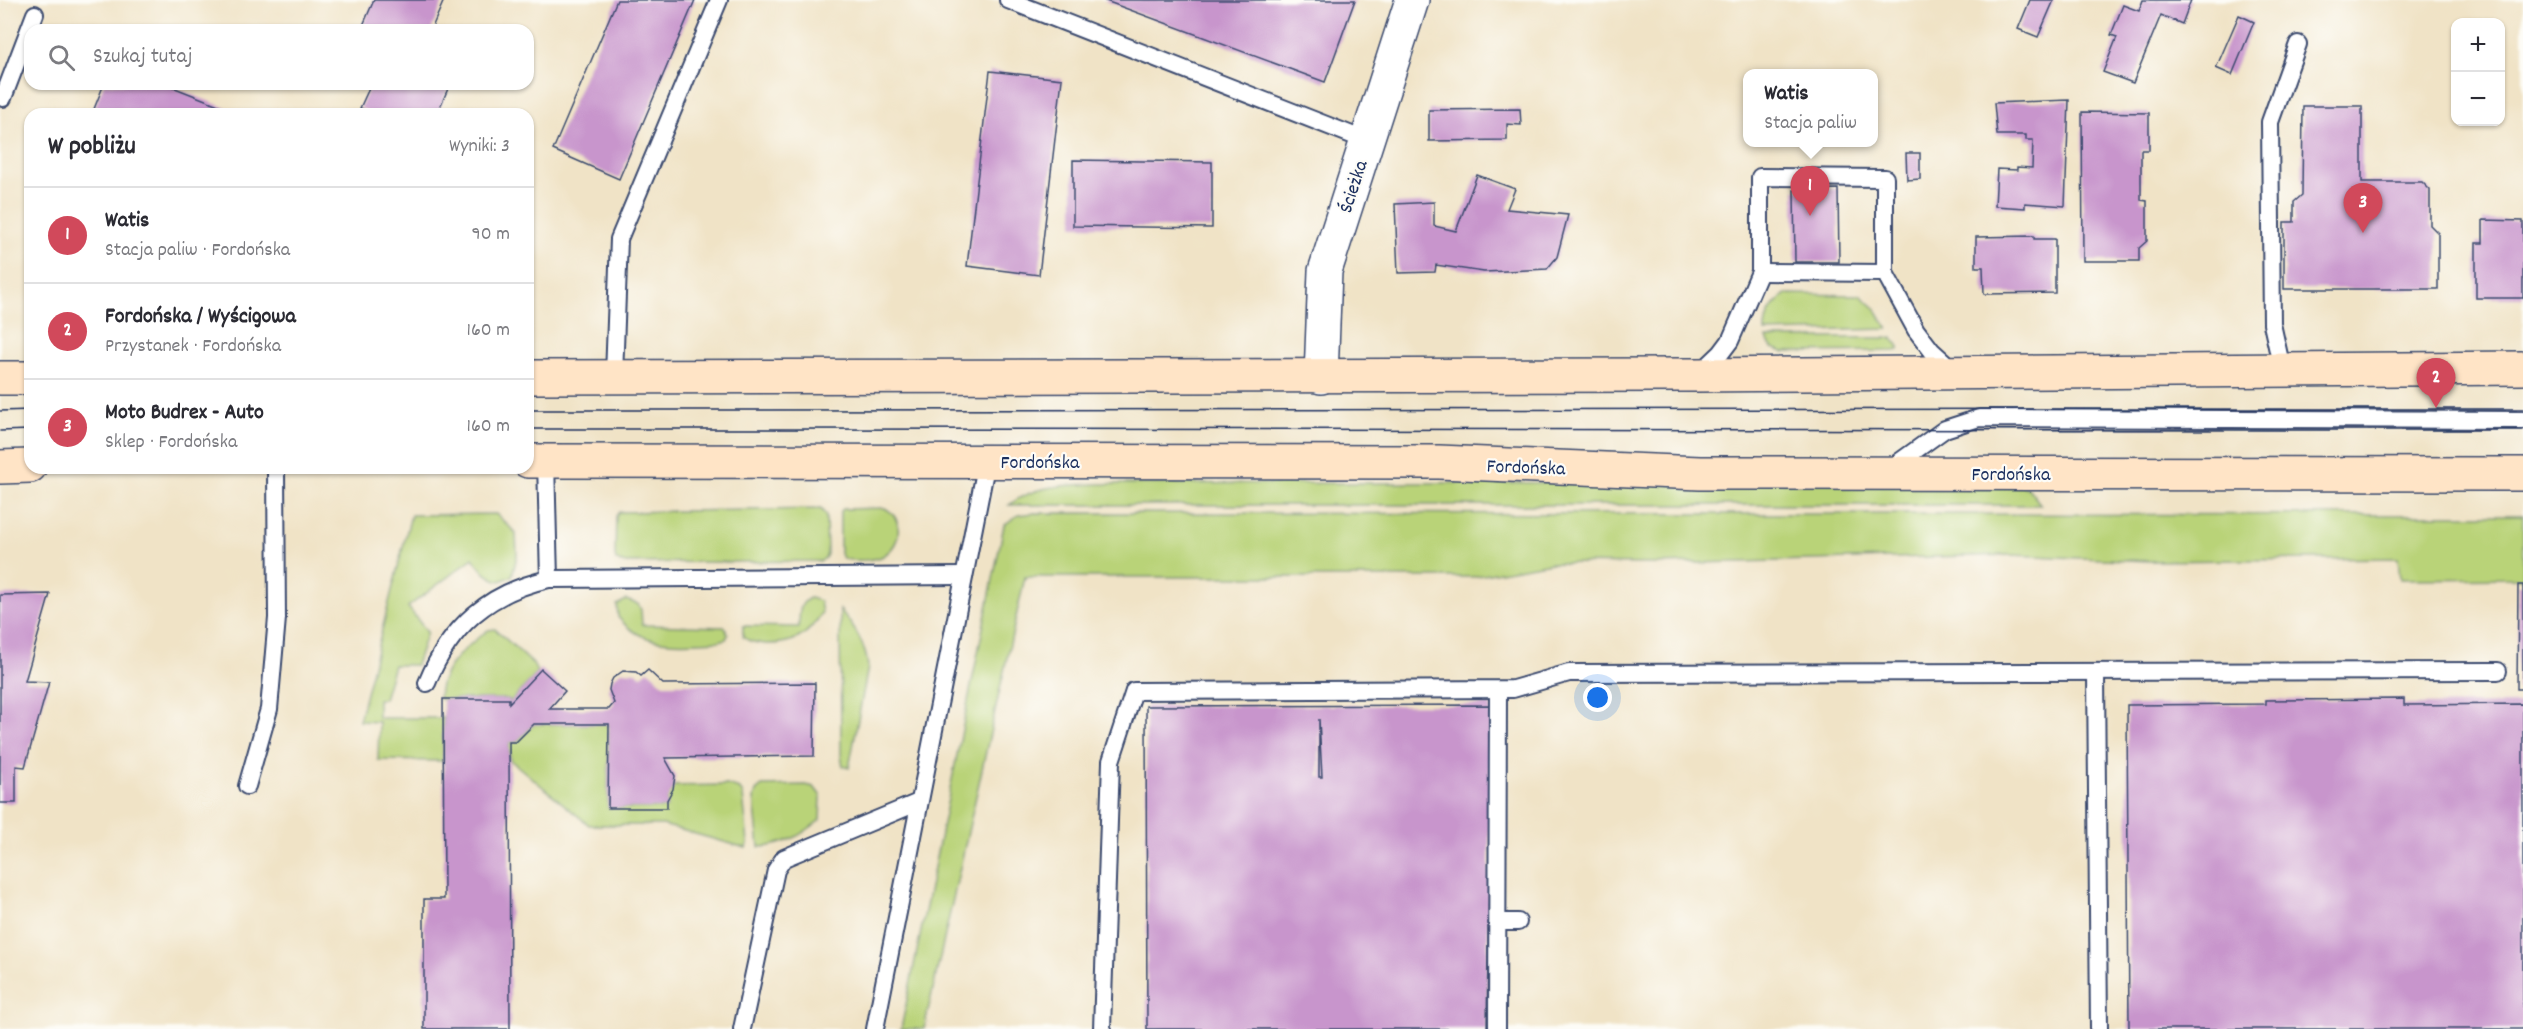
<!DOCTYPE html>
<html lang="pl">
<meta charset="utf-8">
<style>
:root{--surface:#fff;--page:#f2f2f3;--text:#2b2b33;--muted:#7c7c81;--line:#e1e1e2;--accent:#d1495b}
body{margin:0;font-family:Dekko,sans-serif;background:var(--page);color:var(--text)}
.controls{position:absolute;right:18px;top:18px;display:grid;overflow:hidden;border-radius:12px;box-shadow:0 2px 4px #0004}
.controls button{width:54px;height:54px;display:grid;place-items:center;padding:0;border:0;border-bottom:2px solid var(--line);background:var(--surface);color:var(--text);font:30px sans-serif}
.you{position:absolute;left:1598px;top:698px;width:21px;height:21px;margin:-15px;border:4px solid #fff;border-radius:50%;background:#1a73e8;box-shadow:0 0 0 9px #1a73e833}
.badge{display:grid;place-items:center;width:39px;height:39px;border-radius:50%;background:var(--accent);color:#fff;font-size:20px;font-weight:700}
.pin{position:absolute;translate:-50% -50px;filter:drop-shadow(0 2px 3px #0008)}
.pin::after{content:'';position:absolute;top:32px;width:21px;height:18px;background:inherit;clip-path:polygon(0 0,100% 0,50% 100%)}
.popup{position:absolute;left:1743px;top:69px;width:135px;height:78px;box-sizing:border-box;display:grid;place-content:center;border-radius:12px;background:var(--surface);filter:drop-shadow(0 2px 4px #0005);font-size:20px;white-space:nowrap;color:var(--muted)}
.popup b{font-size:22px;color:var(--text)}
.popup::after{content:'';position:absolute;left:50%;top:100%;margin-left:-12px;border:12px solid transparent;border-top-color:var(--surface)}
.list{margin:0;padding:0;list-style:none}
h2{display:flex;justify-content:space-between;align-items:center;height:78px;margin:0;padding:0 24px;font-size:26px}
h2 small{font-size:20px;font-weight:400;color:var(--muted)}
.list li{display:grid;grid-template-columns:39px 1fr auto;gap:18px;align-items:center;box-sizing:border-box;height:96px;padding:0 24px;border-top:2px solid var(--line)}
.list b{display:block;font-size:22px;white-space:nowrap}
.list p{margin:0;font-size:20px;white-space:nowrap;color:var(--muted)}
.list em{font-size:20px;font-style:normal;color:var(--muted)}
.icon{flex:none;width:33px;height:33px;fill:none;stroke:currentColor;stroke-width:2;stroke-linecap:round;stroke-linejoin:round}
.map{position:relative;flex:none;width:2523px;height:1029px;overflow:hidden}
.search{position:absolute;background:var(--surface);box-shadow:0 2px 4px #0004;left:24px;top:24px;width:510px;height:66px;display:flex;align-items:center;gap:15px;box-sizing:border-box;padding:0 21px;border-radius:18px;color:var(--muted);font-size:22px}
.panel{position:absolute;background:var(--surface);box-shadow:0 2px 4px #0004;left:24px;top:108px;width:510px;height:366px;border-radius:18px}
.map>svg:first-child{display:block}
.green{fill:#b9d378;stroke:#6a816b;stroke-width:1.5}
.building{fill:#c895cc;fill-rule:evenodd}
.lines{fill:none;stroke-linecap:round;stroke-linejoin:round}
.lane-casing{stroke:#3b4a6e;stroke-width:20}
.street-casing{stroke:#3b4a6e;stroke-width:36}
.secondary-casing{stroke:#3b4a6e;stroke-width:36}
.lane{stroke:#fff;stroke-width:16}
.street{stroke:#fff;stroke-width:33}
.secondary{stroke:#ffe4c6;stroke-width:33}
.tram{stroke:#1b2f5e;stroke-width:1.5}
.labels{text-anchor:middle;stroke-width:4.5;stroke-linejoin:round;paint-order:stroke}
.street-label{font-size:20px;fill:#1b2f5e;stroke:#fdfcf7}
</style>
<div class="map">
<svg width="2523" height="1029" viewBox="0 0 2523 1029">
<rect width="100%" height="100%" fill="#fdfcf7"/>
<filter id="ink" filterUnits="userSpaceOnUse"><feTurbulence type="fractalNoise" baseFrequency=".0167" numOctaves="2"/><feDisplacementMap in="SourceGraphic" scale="12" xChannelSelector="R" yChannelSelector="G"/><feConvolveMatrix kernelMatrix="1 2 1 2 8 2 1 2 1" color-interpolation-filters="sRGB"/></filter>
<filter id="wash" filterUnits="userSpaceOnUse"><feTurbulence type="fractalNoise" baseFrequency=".008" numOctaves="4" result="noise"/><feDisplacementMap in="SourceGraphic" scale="24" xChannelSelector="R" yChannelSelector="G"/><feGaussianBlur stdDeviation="1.35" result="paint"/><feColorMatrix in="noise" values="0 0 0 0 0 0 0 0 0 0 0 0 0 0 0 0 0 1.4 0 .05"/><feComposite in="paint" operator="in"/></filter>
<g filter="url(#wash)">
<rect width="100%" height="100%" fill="#f0e3c6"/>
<!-- green -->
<g class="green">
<path d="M1787,294l73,1 15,13 13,21 -123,3c0,-17 7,-29 22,-38z"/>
<polygon points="1766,338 1893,338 1899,347 1899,350 1895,351 1783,352 1772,348"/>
<path d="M2009,481l19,7 13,17h-1032c25,-20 56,-20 87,-21z"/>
<path d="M885,508c19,11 17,36 -2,48 -9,5 -28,5 -39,3l-4,-5v-43l3,-2z"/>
<polygon points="821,509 826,516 827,554 825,558 821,561 621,563 616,560 615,555 616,516 619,512"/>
<polygon points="1033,513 2523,515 2523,578 2400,579 2398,558 2151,561 2011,555 1658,564 1551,563 1472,577 1025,577 924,1029 901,1029 1004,525 1018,515"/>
<path d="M496,514l20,19 1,23 -5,20 -12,5c-14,-4 -19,-12 -27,-23l-65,49 19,25 -11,33h-22l-10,34h-6v19h65v43l-65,-1 1,-38 -20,-1 52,-206z"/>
<path d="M810,598l10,3 2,12c-15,24 -28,31 -56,31 -9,-1 -17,-2 -23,-7v-11l56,1c1,-12 -2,-23 11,-29z"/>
<path d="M626,600l12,4 3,6 1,15 83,2 3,8 -2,4 -7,2c-36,1 -75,9 -101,-24l-1,-12z"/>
<path d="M840,610c14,16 26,36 28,57l-19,101 -6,-2 -2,-10z"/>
<path d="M495,629l38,35 4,8 -2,4 -26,27v-4h-70c0,-31 27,-52 49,-69z"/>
<polygon points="534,724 609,724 608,808 667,808 666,786 727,785 740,789 743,795 748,843 746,848 663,825 589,825 510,760 509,742 516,742"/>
<path d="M806,785l8,2 7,9 -1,24c-18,15 -36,26 -61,27l-5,-49 2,-7 6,-5z"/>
</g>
<g id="blocks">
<!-- building -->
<g class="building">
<polygon points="374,0 444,0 431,30 361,30"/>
<polygon points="617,0 695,0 619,179 553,150"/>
<polygon points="1103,0 1355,0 1325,82"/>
<polygon points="2030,0 2054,0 2038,37 2018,29"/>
<polygon points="2143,0 2191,0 2182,24 2161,15 2133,83 2103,72 2117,37 2111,35 2123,5 2139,11"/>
<polygon points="2239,15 2254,22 2232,75 2216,68"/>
<polygon points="990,71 1062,79 1039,275 967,266"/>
<polygon points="104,84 165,84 241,114 92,114"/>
<polygon points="371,84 450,84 437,114 374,114 360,108"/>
<polygon points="2069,100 2065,206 2025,203 2025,208 1995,206 1997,169 2017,170 2017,167 2032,168 2033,140 2026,140 2026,135 1997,135 1994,103"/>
<polygon points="2303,106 2362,106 2362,182 2422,182 2430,190 2430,225 2438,233 2438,289 2284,289 2284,222 2294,222 2294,202 2302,195"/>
<polygon points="1520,109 1521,125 1507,124 1507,140 1429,141 1429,110"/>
<polygon points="2082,112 2149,113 2149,150 2141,150 2141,200 2147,201 2147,241 2139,248 2139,261 2083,261"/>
<polygon points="1906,153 1920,153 1920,179 1907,180"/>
<polygon points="1073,160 1212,162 1212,228 1073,226"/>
<polygon points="1477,175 1515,189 1507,209 1568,215 1557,257 1547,269 1484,272 1436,265 1435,272 1398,273 1395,204 1434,202 1434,226 1456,231"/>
<polygon points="1838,189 1839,262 1795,262 1794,190"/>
<polygon points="2483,220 2523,221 2523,298 2476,298 2476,243 2483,243"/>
<polygon points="2034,236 2034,239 2055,239 2055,293 1984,294 1983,267 1976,267 1976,237"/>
<polygon points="2518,585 2523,585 2523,689 2517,689"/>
<polygon points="50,594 25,681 49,682 25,767 16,766 16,803 0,803 0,595"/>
<polygon points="541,669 565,691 549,709 609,709 614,703 609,690 610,684 613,678 623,671 636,672 641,676 648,670 663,684 815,683 814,756 665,758 675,776 673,789 667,800 667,808 608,808 609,724 534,724 516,742 509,742 510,1029 424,1029 424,899 444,899 443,699 509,699 509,703"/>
<polygon points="2404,699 2404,705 2523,704 2523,1029 2129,1029 2127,705 2266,704 2266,700"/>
<path d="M1491,705l-4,324h-340l-1,-323zM1319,719l3,58h-3z"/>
</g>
</g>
</g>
<g filter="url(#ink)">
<use href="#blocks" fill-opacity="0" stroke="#3b4a6e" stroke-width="1.5"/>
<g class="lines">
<defs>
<g id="lane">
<polyline points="1008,0 1367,141"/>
<polyline points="0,97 3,98 35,14"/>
<polyline points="1760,272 1885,273"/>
<polyline points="2282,369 2272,324 2270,122 2298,44"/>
<polyline points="1700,373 1721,353 1730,341 1760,272 1760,177 1885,178 1885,273 1916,330 1932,351 1953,370"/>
<polyline points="614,376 619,239 719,0"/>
<polyline points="546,461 549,579"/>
<polyline points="1888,470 1945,429 1979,418 2523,420"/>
<polyline points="2096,672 2099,1029"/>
<path d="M427,683c23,-57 62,-91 122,-104l415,-3"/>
<polyline points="247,786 269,709 277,618 276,468"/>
<polyline points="1498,922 1518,922"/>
<polyline points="742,1029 776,870 784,858 919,802"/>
<polyline points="875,1029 987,461"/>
<polyline points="1102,1029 1111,761 1134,691 1513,689 1569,673 2498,671"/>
<polyline points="1497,1029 1498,690"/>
</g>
<polyline id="street" points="1321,377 1325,271 1412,0"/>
<g id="secondary">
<polyline points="528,377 1697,375 2523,368"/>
<polyline points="0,378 30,378"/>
<polyline points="528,461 1439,462 1700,473 2523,474"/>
<polyline points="0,467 30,466"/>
</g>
</defs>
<!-- lane casing -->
<use href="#lane" class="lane-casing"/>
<!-- street casing -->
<use href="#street" class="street-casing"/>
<!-- secondary casing -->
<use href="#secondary" class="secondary-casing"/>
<!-- lane -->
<use href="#lane" class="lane"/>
<!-- street -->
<use href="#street" class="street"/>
<!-- secondary -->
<use href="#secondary" class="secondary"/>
<!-- tram -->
<g class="tram">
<polyline points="528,410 2523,409"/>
<polyline points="0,411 30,410"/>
<polyline points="528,429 2523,430"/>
<polyline points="0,431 30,430"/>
</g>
</g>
</g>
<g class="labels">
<!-- street labels -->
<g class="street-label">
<text transform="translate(1352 186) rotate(-72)" y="7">Ścieżka</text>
<text x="1040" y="468">Fordońska</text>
<text transform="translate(1526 466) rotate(2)" y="7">Fordońska</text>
<text x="2011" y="480">Fordońska</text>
</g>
</g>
</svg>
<div class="controls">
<button>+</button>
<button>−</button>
</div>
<div class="you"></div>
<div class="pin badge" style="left:1810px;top:216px">1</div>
<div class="popup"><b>Watis</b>Stacja paliw</div>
<div class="pin badge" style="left:2436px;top:408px">2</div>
<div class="pin badge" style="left:2363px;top:233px">3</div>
<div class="search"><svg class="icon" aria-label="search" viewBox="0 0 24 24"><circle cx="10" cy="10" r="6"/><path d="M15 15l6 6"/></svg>Szukaj tutaj</div>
<section class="panel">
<h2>W pobliżu<small>Wyniki: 3</small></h2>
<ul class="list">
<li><span class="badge">1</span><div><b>Watis</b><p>Stacja paliw · Fordońska</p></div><em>90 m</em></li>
<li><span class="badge">2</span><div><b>Fordońska / Wyścigowa</b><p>Przystanek · Fordońska</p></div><em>160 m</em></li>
<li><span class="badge">3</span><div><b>Moto Budrex - Auto</b><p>Sklep · Fordońska</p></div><em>160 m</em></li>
</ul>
</section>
</div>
